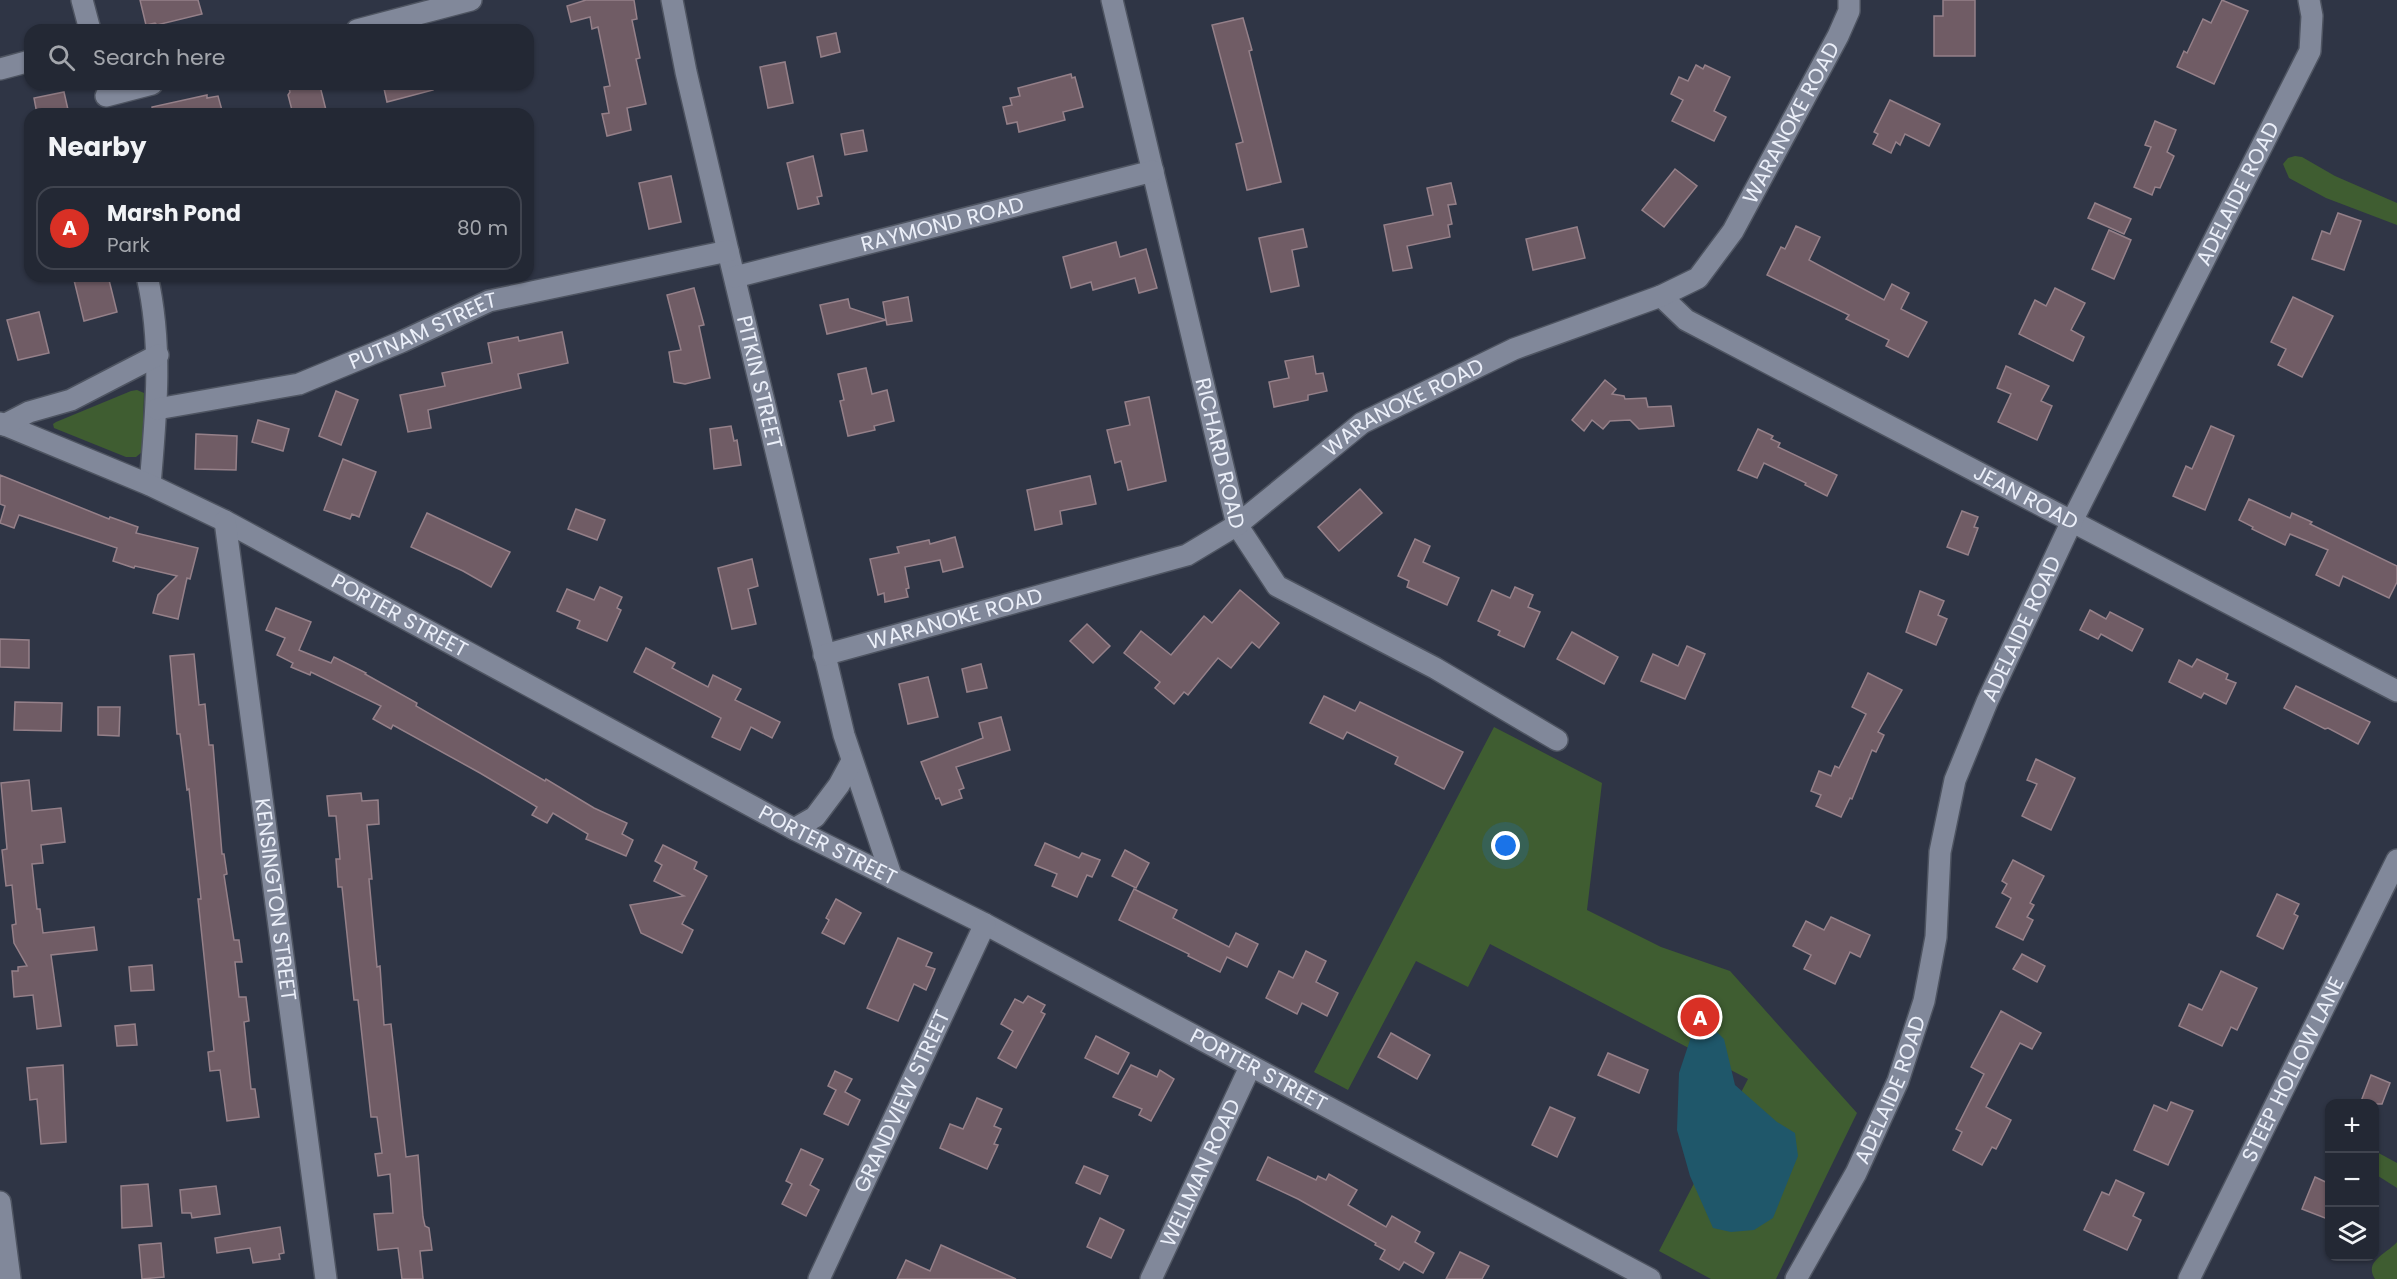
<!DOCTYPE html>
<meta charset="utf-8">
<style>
:root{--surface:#232834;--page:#2b303c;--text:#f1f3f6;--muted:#a3a6ac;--line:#40444f;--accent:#d93025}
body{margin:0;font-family:Poppins,sans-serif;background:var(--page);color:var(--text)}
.controls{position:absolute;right:18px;bottom:18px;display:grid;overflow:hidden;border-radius:12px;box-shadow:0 2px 4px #0004}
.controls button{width:54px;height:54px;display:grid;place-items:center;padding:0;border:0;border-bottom:2px solid var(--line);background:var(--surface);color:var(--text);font:30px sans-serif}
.you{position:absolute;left:1506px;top:846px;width:21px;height:21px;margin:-15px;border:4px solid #fff;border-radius:50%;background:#1a73e8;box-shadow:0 0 0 9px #1a73e833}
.badge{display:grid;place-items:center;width:39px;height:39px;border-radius:50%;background:var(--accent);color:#fff;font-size:20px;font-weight:700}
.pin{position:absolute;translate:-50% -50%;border:3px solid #fff;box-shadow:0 2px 6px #0006}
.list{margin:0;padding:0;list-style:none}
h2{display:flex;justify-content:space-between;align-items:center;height:78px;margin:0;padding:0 24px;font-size:26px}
h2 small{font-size:20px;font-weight:400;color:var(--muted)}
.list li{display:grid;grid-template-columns:39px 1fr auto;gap:18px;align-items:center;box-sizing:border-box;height:84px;margin:0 12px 12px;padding:0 12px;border:2px solid var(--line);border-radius:18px}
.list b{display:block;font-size:22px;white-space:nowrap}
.list p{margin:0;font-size:20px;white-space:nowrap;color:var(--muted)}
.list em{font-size:20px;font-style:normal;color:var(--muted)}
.icon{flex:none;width:33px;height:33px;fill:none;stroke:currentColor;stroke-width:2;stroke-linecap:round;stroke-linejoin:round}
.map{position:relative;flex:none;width:2397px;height:1279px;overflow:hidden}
.search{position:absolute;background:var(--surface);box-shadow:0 2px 4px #0004;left:24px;top:24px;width:510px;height:66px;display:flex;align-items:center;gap:15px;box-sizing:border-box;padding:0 21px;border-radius:18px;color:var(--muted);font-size:22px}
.panel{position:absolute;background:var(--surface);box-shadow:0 2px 4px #0004;left:24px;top:108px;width:510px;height:174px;border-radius:18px}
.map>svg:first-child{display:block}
.green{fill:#3f5d31}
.water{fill:#1f576a}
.building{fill:#705c65;stroke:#958089;stroke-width:1.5}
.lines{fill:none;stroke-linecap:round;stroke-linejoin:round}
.minor-casing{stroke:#4e5461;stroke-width:24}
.minor{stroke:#81889a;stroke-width:21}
.labels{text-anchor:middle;stroke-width:5;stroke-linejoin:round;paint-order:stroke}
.street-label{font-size:21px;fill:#ebeff9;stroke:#1a1d24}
</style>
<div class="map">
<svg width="2397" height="1279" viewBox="0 0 2397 1279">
<rect width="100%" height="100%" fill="#2f3545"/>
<!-- green -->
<g class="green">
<polygon points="2295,156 2302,157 2335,176 2397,203 2397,225 2326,198 2289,178 2283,164 2288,158"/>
<polygon points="137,390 144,393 142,452 136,457 126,457 54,428 53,424 56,422 131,391"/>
<polygon points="1494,727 1602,783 1587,910 1661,947 1730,971 1857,1113 1776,1279 1711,1279 1659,1251 1748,1079 1490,944 1468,987 1416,961 1348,1090 1314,1072"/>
<polygon points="2375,1151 2397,1163 2397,1188 2375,1174"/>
<path d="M2397,1242v37h-22c-12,-18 13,-26 22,-37z"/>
</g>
<!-- water -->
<polygon class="water" points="1700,1021 1709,1024 1724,1039 1735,1085 1777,1122 1795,1133 1798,1156 1773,1218 1754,1230 1731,1232 1713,1228 1690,1176 1677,1130 1679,1073 1695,1025"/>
<!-- building -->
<g class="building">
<polygon points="140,0 198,0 202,14 157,25 155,23 146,25"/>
<polygon points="586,0 634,0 637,19 632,20 640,58 636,59 646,104 627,108 631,130 607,136 602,114 609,113 604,87 610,86 598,27 592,29 590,17 571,22 567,6"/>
<polygon points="1943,0 1975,0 1975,56 1934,56 1934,16 1943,16"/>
<polygon points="2222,0 2248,11 2214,84 2177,67 2184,51 2187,53 2203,19 2211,23"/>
<polygon points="1243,18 1252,50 1249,51 1281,182 1247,190 1236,144 1243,142 1212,25"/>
<polygon points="836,33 840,52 821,57 817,37"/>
<polygon points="785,62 793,103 768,108 760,67"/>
<polygon points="1696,65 1703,69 1705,65 1730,77 1714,111 1726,117 1714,141 1672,121 1683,100 1671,94 1679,77 1688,81"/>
<polygon points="1071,74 1072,78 1075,77 1083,107 1063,112 1065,120 1019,132 1017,122 1007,124 1003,107 1012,105 1010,98 1020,96 1018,88"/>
<polygon points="288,84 313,84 314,87 320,86 327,114 293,114 288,95 290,92"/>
<polygon points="383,84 432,84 433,90 387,102"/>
<polygon points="64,92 69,114 37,114 34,98"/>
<polygon points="207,95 207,98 218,96 223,114 153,114 152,107"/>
<polygon points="1890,100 1940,124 1929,146 1905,134 1900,145 1896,142 1891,153 1873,144 1878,134 1874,132"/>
<polygon points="2155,121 2176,130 2167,152 2174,156 2160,188 2155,187 2152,195 2134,187 2151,147 2145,145"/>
<polygon points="863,130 867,151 845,155 841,134"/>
<polygon points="813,156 822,196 817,197 819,204 798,209 787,163"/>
<polygon points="1675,169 1697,186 1664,227 1642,210"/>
<polygon points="671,176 681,222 649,229 639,183"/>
<polygon points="1451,183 1456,204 1448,205 1452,224 1448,225 1450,237 1407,246 1412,268 1393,271 1384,225 1433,215 1427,188"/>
<polygon points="2095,203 2131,219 2124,234 2088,218"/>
<polygon points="2338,213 2361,221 2344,270 2312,259 2322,231 2330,234"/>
<polygon points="1796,226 1820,237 1809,260 1884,300 1892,284 1909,293 1901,309 1927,322 1908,357 1886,346 1889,340 1846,319 1849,315 1767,275 1781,247 1785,249"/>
<polygon points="1577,227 1585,258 1533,270 1526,239"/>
<polygon points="1303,229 1307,247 1292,250 1299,286 1271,292 1259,238"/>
<polygon points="2109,230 2131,240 2114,279 2092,269"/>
<polygon points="1116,242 1120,257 1146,249 1157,288 1139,293 1135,278 1093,290 1091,282 1071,288 1063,257"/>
<polygon points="73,276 108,276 117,312 84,321"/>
<polygon points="694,288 704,325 699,326 710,378 685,384 674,382 669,352 681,350 667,295"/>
<polygon points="2055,288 2085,303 2071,330 2084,337 2073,361 2019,334 2035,300 2046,306"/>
<polygon points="908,297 912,321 887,325 886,320 827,334 820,305 848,299 850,308 886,320 883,302"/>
<polygon points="2293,297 2333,316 2302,377 2278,365 2286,349 2271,342"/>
<polygon points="39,312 49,353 18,360 7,320"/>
<polygon points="562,332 568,363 518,374 521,388 428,410 431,428 408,432 400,395 445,386 442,373 492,363 488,343 518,337 519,341"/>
<polygon points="1313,356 1316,374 1323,373 1327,391 1308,395 1308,400 1274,407 1269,382 1289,378 1285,361"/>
<polygon points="2006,366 2049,386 2041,401 2052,406 2037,440 1998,422 2011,394 1997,388"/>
<polygon points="866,368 872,394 887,390 894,421 874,426 875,430 848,436 840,401 844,400 838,374"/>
<polygon points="1605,380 1616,389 1612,394 1624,396 1625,399 1646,398 1648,407 1671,406 1674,426 1639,429 1630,420 1610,421 1603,429 1592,420 1584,431 1572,420"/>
<polygon points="336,391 358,400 341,445 319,436"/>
<polygon points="1149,397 1166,481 1128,490 1121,461 1115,463 1107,430 1130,425 1125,402"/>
<polygon points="258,420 289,429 283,451 252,442"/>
<polygon points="731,426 734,441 737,440 741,465 714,469 710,429"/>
<polygon points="2211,426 2234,436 2205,510 2173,496 2186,466 2192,469"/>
<polygon points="1758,429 1773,436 1771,439 1780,443 1778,447 1837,475 1827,496 1805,485 1806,483 1764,463 1757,478 1738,470"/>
<polygon points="196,434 237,436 236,470 195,469"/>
<polygon points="343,459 376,472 359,517 352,514 350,519 324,510"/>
<polygon points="0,475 109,519 110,517 138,527 136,533 198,548 190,579 187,578 178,619 153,613 158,595 177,576 135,566 134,568 113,561 117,548 19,515 14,528 0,523 5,506 0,504"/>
<polygon points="1090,476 1096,504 1060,511 1062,524 1035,530 1027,490"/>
<polygon points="1360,489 1382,513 1339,551 1318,527"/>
<polygon points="2249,499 2290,518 2292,513 2312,522 2310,524 2397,566 2397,582 2389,598 2343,576 2339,586 2316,575 2328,550 2290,534 2285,545 2252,529 2253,527 2239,520"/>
<polygon points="576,509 605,520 597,540 568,529"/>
<polygon points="1962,511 1978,517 1974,527 1978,528 1968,555 1947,547"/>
<polygon points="427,513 510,552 491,587 463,571 411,547"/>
<polygon points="955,537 963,567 943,572 940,560 905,567 909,588 906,589 908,597 885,602 884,593 878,595 870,559 899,553 897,547 929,540 930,544"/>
<polygon points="1415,539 1430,546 1423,562 1459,578 1447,605 1407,587 1409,581 1398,576"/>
<polygon points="752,559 758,586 748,589 756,624 732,629 718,568"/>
<polygon points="600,587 622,597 617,608 621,610 607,641 577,628 580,621 557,611 567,589 594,600"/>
<polygon points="1515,587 1533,595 1528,607 1540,612 1524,647 1498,635 1500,631 1478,621 1492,590 1510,598"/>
<polygon points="1240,590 1279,623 1259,648 1252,642 1231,668 1218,658 1188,695 1184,692 1174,704 1155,688 1160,682 1124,653 1141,631 1171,655 1204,616 1212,623"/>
<polygon points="1920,591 1944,601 1938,615 1947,619 1936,645 1906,632"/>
<polygon points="276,608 311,622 299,650 331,663 334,657 366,673 365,674 417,703 416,706 545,781 546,779 594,808 627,823 622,834 633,840 626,856 586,839 588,834 553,813 547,823 532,815 537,807 480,773 393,725 391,729 373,719 381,706 311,672 310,675 291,667 293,663 277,655 285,638 266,630"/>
<polygon points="2090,610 2106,619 2110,612 2143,629 2132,651 2101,634 2098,639 2080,630"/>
<polygon points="1087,624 1110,646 1093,663 1070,641"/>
<polygon points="1572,632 1618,657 1604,684 1557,659"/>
<polygon points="0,639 29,640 29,668 0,667"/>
<polygon points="1687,646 1705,654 1685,699 1641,681 1653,654 1678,666"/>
<polygon points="646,648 675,663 672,668 708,687 713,675 741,689 735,700 780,722 772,738 751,727 740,750 712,737 721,718 634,672"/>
<polygon points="194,654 199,705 205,704 209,745 213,745 222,854 224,854 227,874 224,875 234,940 239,940 242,962 235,962 239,997 246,997 249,1021 244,1022 251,1089 255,1089 259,1117 227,1121 220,1070 210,1071 208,1052 214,1051 198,899 201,899 189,789 187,790 180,734 177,734 170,656"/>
<polygon points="2197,659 2228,674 2226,679 2236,683 2226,704 2204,693 2201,698 2169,682 2179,660 2192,667"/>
<polygon points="981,664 987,688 967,692 962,669"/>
<polygon points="1868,673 1902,690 1878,732 1884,735 1876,752 1872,750 1852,799 1850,798 1841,817 1816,806 1821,795 1811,791 1819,771 1831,776 1835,766 1839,768 1866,714 1852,707"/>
<polygon points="928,677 938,717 908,724 899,684"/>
<polygon points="2296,686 2370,722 2358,744 2328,728 2325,729 2284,708"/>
<polygon points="1324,696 1355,711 1360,702 1463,752 1444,789 1395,764 1398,757 1347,732 1343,739 1310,723"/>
<polygon points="15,702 62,703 61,731 14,730"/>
<polygon points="98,707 120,707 119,736 98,735"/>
<polygon points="1001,717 1010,750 956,767 964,788 959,790 962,798 942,805 939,798 936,799 921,762 983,738 979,723"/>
<polygon points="2036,759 2075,778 2051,830 2022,816 2037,784 2027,780"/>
<polygon points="29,780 32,811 61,808 65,842 41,845 43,863 32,864 37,909 40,909 43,933 94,927 97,950 51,955 61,1026 37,1029 33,995 14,997 12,971 18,971 18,967 27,966 14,943 12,925 16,924 12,885 6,886 2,850 7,849 1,783"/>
<polygon points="361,793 362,801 378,800 379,824 367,825 372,879 369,879 377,967 380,966 384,1025 391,1024 406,1157 418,1155 423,1217 425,1226 429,1228 432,1250 420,1251 423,1279 402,1279 398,1248 378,1250 374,1214 393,1213 390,1174 378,1176 375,1154 382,1153 377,1117 371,1117 358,1000 354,1000 342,887 338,887 336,859 340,859 336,816 329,816 327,796"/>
<polygon points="1045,843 1079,858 1082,853 1100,860 1092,877 1087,875 1077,897 1052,886 1057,874 1035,865"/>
<polygon points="663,845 697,862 694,869 707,876 682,924 693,930 682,953 641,933 630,905 684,896 654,881 662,865 655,861"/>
<polygon points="1125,850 1149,863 1136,888 1112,876"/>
<polygon points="2013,860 2044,876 2030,903 2034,905 2027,917 2033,920 2023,940 1996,927 2011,898 2002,893 2007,884 2002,881"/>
<polygon points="1134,889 1177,910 1173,918 1229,947 1236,933 1258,944 1247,967 1227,957 1220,972 1188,956 1189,954 1119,920"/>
<polygon points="2277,894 2299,904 2294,914 2298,916 2283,949 2257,936"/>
<polygon points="836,899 861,913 844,944 822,933 829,920 826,918"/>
<polygon points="1831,917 1870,935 1860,957 1850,952 1835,984 1804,969 1811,955 1793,946 1806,921 1824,930"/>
<polygon points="898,938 932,953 926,966 935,969 926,990 914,984 898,1021 867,1008"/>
<polygon points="1306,951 1326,961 1316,982 1338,993 1327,1016 1302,1003 1297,1014 1266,998 1279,971 1293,978"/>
<polygon points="2022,954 2045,966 2037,982 2013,969"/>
<polygon points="152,965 154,990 131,991 129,967"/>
<polygon points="2221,971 2257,988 2237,1030 2231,1027 2222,1046 2179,1026 2189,1004 2202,1010"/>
<polygon points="1028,996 1045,1005 1041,1012 1045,1014 1016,1068 998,1058 1013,1031 1001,1024 1015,999 1023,1003"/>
<polygon points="2001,1011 2041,1033 2032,1049 2020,1043 1986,1107 2011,1120 1996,1149 1992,1147 1982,1165 1953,1150 1962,1132 1956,1129 1984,1074 1971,1067"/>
<polygon points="135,1024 137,1045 117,1046 115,1026"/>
<polygon points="1391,1033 1430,1055 1417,1079 1378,1057"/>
<polygon points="1096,1036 1129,1053 1118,1074 1085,1058"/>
<polygon points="1608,1053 1648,1070 1639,1093 1598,1075"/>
<polygon points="63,1065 66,1142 41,1144 37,1099 30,1100 27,1068"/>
<polygon points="1131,1065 1157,1077 1160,1070 1174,1079 1151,1121 1139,1115 1142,1109 1113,1097"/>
<polygon points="835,1071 852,1079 845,1092 860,1100 848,1125 824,1114 836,1090 828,1086"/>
<polygon points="2371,1075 2390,1083 2382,1104 2360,1104"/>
<polygon points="977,1098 1002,1109 994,1126 1001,1129 994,1144 998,1145 987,1169 940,1148 950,1124 963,1129"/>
<polygon points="2171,1102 2193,1111 2168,1165 2134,1150 2154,1105 2167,1111"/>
<polygon points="1550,1107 1575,1118 1557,1157 1532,1145"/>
<polygon points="801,1149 823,1159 810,1185 819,1190 806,1216 782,1204 792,1184 786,1181"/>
<polygon points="1268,1157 1316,1180 1318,1176 1326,1180 1329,1174 1357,1190 1348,1205 1386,1227 1392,1216 1420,1232 1415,1242 1434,1253 1423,1273 1404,1262 1399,1270 1380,1259 1385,1250 1375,1245 1376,1243 1298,1199 1257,1180"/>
<polygon points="1084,1166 1108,1176 1100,1194 1076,1183"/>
<polygon points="2315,1177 2330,1184 2330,1220 2302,1209"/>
<polygon points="2116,1180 2144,1193 2133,1216 2141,1220 2127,1250 2084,1230 2102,1192 2109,1195"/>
<polygon points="148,1184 152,1226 122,1228 121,1186"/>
<polygon points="216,1186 220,1214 192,1218 191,1213 182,1213 180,1190"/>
<polygon points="1100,1218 1124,1230 1111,1258 1087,1247"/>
<polygon points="280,1227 284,1253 279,1254 280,1259 253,1263 250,1248 217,1253 215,1238"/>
<polygon points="161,1243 164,1277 142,1279 139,1245"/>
<polygon points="941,1245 1016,1279 897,1279 906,1260 930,1271"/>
<polygon points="1460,1252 1489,1266 1482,1279 1446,1279"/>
</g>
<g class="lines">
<defs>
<g id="minor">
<polyline points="82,0 90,30"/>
<path id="s1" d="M672,0l14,72 42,179 116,484 48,143"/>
<path id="s2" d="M1112,0l125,525 40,61 158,82 122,72"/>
<polyline points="357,30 471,0"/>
<polyline points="0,69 30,61"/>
<polyline points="106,96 152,84"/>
<path d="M147,276c16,69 9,139 3,209"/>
<path id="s3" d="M735,277l418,-106"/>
<path id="s4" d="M1661,296l25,24 711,371"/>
<path id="s5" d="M157,409l142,-25 102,-42 88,-41 239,-50"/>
<path id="s6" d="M0,423l150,62 75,36 569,308 191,95 665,355"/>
<polyline points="4,425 29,412 71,400 158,355"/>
<path id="s7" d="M225,521l101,758"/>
<path id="s8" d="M824,655l363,-100 50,-30 125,-102 152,-74 147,-53 37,-18 35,-47 105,-195 11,-25v-11"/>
<polyline points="794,829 815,817 839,785 852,761"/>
<polyline points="0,1202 10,1279"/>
<path id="s9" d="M819,1279l166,-355"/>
<path id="s10" d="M1151,1279l99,-212"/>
<path id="s11" d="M1796,1279l60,-106 42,-92 26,-80 12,-64 4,-85 15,-72 32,-78 85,-181 238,-470 2,-35 -3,-16"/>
<path id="s12" d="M2189,1279l208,-419"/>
</g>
</defs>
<!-- minor casing -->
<use href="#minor" class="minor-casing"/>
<!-- minor -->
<use href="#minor" class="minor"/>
</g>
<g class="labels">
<!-- street labels -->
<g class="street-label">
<text dy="7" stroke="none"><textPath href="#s8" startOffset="1144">WARANOKE ROAD</textPath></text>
<text dy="7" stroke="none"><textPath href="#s11" startOffset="1182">ADELAIDE ROAD</textPath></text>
<text dy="7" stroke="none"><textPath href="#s3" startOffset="214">RAYMOND ROAD</textPath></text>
<text dy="7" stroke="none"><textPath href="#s5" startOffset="279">PUTNAM STREET</textPath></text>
<text dy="7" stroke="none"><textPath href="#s1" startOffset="392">PITKIN STREET</textPath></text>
<text dy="7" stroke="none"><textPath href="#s8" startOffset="640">WARANOKE ROAD</textPath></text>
<text dy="7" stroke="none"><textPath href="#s2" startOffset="466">RICHARD ROAD</textPath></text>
<text dy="7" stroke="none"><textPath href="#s4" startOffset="418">JEAN ROAD</textPath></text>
<text dy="7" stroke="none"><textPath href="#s6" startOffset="444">PORTER STREET</textPath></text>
<text dy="7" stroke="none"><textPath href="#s8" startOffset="136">WARANOKE ROAD</textPath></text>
<text dy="7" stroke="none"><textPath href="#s11" startOffset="696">ADELAIDE ROAD</textPath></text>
<text dy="7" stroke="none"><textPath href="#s6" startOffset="930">PORTER STREET</textPath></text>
<text dy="7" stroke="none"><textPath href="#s7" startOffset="382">KENSINGTON STREET</textPath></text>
<text dy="7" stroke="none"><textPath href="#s12" startOffset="234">STEEP HOLLOW LANE</textPath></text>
<text dy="7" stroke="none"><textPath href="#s6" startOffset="1416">PORTER STREET</textPath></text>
<text dy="7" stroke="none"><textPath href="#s11" startOffset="212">ADELAIDE ROAD</textPath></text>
<text dy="7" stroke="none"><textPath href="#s9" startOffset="196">GRANDVIEW STREET</textPath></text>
<text dy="7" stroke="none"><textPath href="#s10" startOffset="117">WELLMAN ROAD</textPath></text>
</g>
</g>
</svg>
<div class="controls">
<button>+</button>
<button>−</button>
<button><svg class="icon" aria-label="layers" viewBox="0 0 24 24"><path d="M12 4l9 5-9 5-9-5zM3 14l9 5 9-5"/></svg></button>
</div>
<div class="you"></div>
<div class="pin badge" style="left:1700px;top:1017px">A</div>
<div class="search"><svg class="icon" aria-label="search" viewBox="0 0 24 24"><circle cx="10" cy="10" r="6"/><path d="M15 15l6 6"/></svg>Search here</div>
<section class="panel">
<h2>Nearby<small></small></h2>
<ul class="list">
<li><span class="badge">A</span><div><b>Marsh Pond</b><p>Park</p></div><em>80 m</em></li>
</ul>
</section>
</div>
